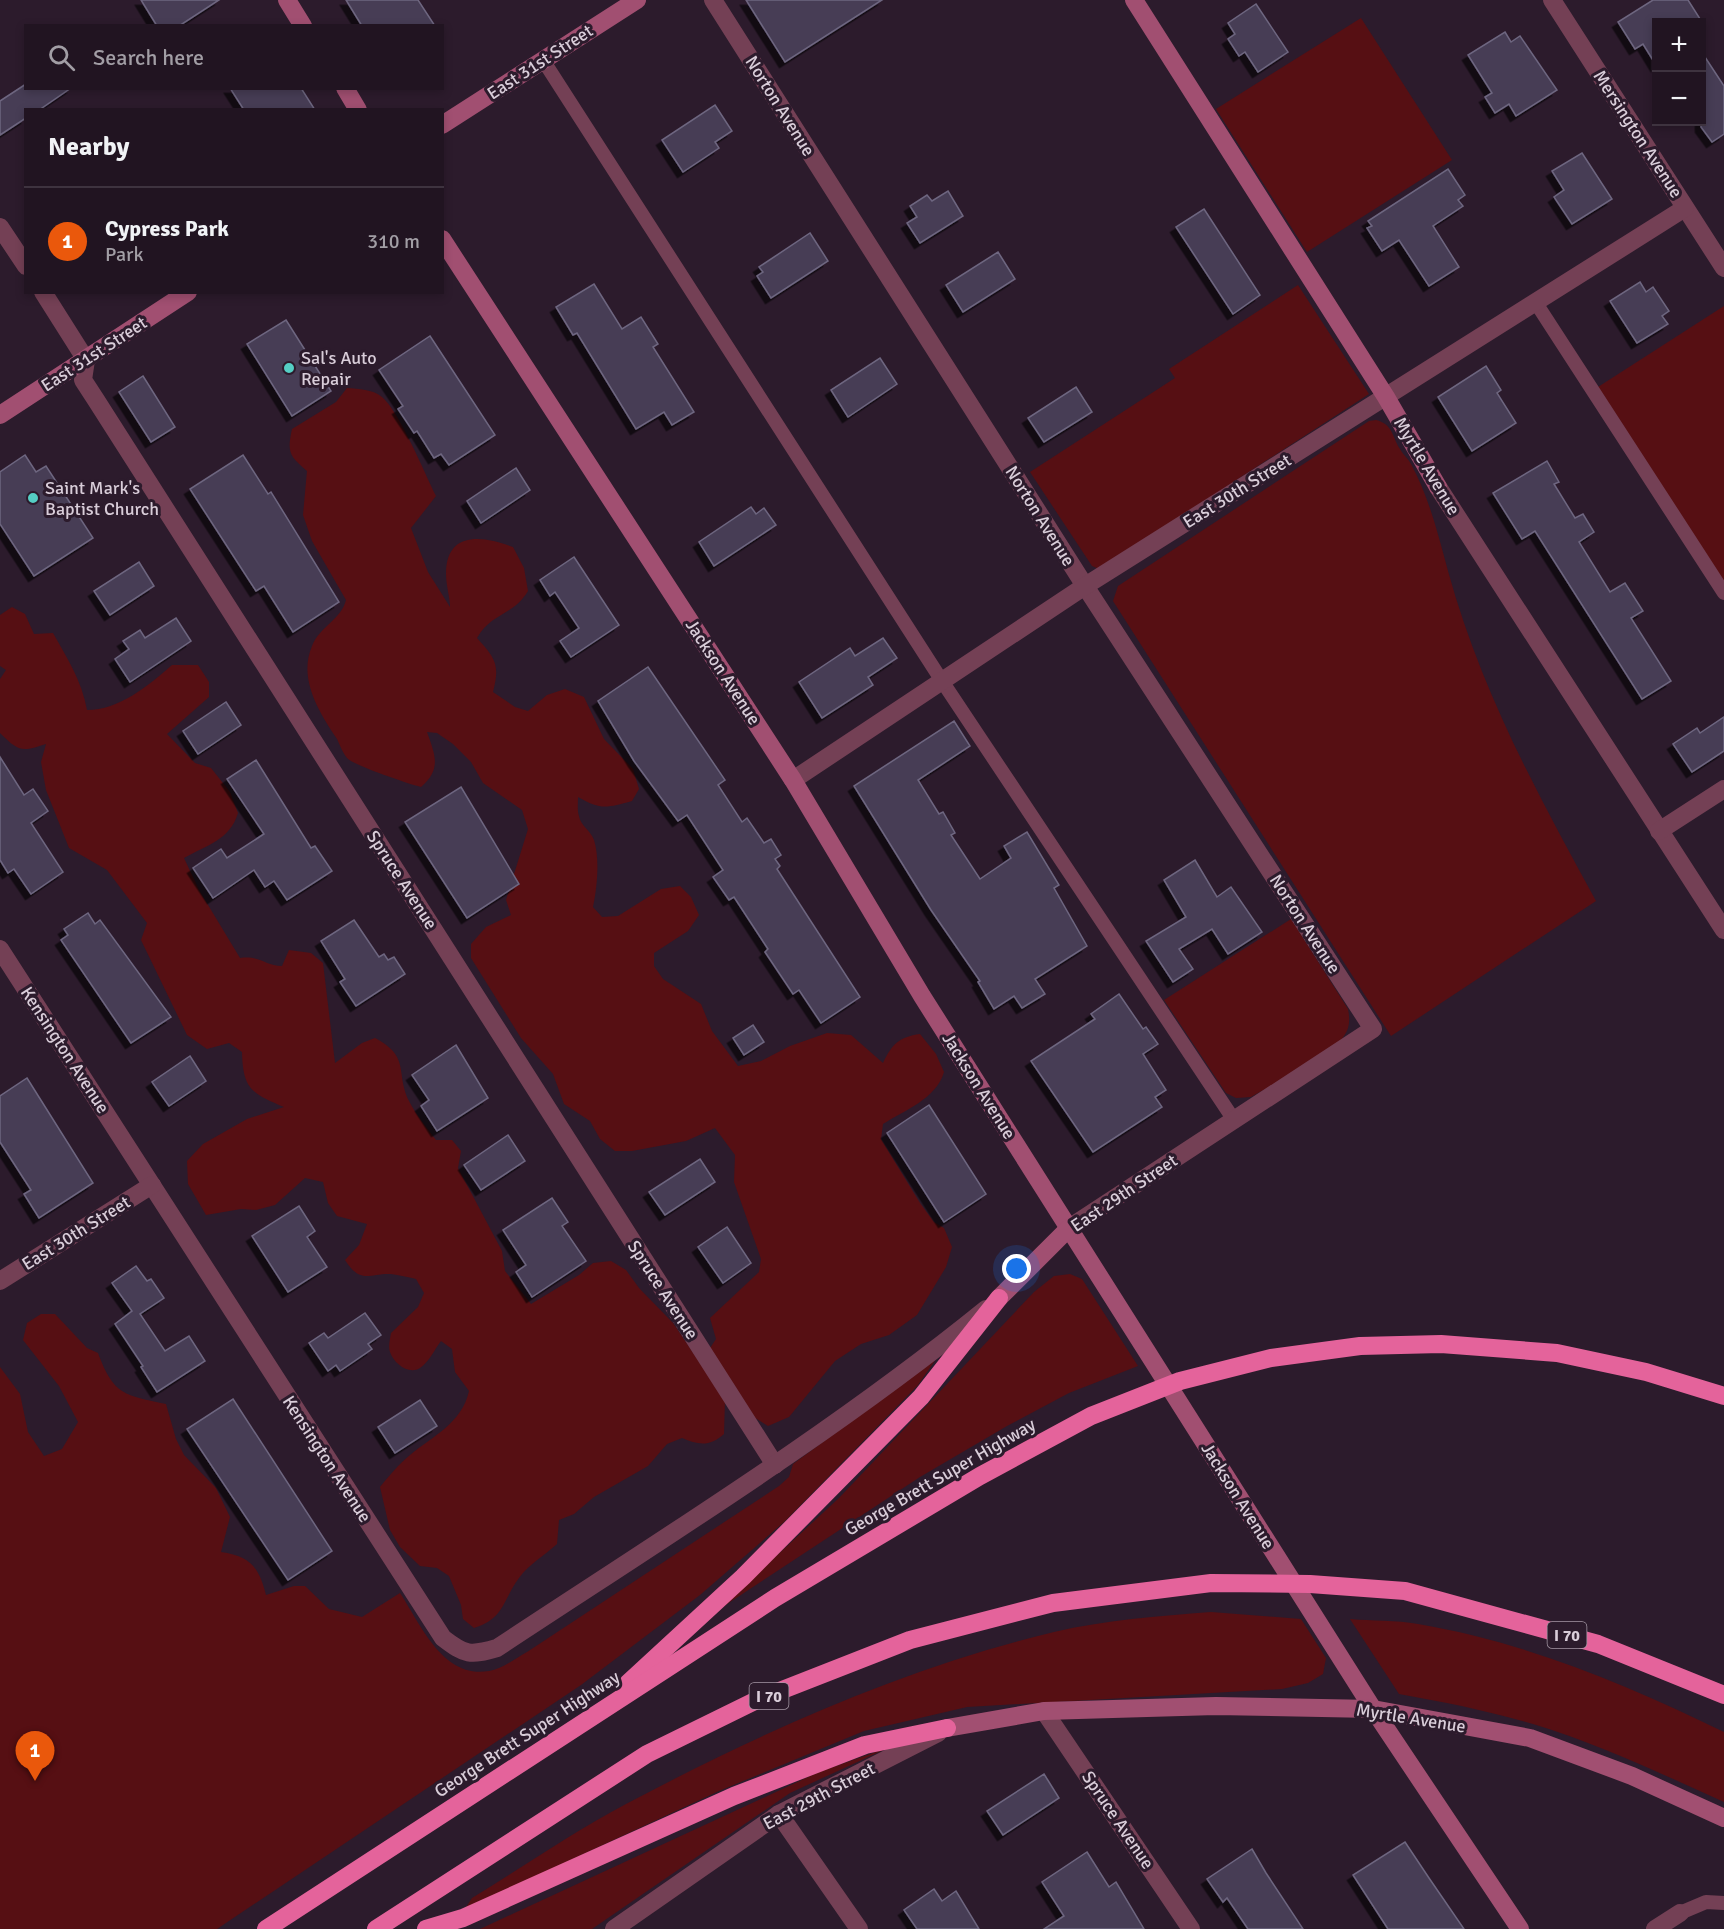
<!DOCTYPE html>
<meta charset="utf-8">
<style>
:root{--surface:#211421;--page:#291d2a;--text:#f1f3f6;--muted:#a29ea5;--line:#3e333f;--accent:#ea580c}
body{margin:0;font-family:Signika,sans-serif;background:var(--page);color:var(--text)}
.controls{position:absolute;right:18px;top:18px;display:grid;overflow:hidden;border-radius:0px;box-shadow:0 3px 9px #0003}
.controls button{width:54px;height:54px;display:grid;place-items:center;padding:0;border:0;border-bottom:2px solid var(--line);background:var(--surface);color:var(--text);font:30px sans-serif}
.you{position:absolute;left:1017px;top:1269px;width:21px;height:21px;margin:-15px;border:4px solid #fff;border-radius:50%;background:#1a73e8;box-shadow:0 0 0 9px #1a73e833}
.badge{display:grid;place-items:center;width:39px;height:39px;border-radius:50%;background:var(--accent);color:#fff;font-size:20px;font-weight:700}
.pin{position:absolute;translate:-50% -50px;filter:drop-shadow(0 2px 3px #0008)}
.pin::after{content:'';position:absolute;top:32px;width:21px;height:18px;background:inherit;clip-path:polygon(0 0,100% 0,50% 100%)}
.list{margin:0;padding:0;list-style:none}
h2{display:flex;justify-content:space-between;align-items:center;height:78px;margin:0;padding:0 24px;font-size:26px}
h2 small{font-size:20px;font-weight:400;color:var(--muted)}
.list li{display:grid;grid-template-columns:39px 1fr auto;gap:18px;align-items:center;box-sizing:border-box;height:108px;padding:0 24px;border-top:2px solid var(--line)}
.list b{display:block;font-size:22px;white-space:nowrap}
.list p{margin:0;font-size:20px;white-space:nowrap;color:var(--muted)}
.list em{font-size:20px;font-style:normal;color:var(--muted)}
.icon{flex:none;width:33px;height:33px;fill:none;stroke:currentColor;stroke-width:2;stroke-linecap:round;stroke-linejoin:round}
.map{position:relative;flex:none;width:1724px;height:1929px;overflow:hidden}
.search{position:absolute;background:var(--surface);box-shadow:0 3px 9px #0003;left:24px;top:24px;width:420px;height:66px;display:flex;align-items:center;gap:15px;box-sizing:border-box;padding:0 21px;border-radius:0px;color:var(--muted);font-size:22px}
.panel{position:absolute;background:var(--surface);box-shadow:0 3px 9px #0003;left:24px;top:108px;width:420px;height:186px;border-radius:0px}
.map>svg:first-child{display:block}
.green{fill:#560f13}
.building{fill:#463e55;stroke:#6e6680;stroke-width:1.5;filter:url(#shadow)}
.lines{fill:none;stroke-linecap:round;stroke-linejoin:round}
.lane{stroke:#744055;stroke-width:14}
.street{stroke:#744055;stroke-width:18}
.secondary{stroke:#a14f71;stroke-width:18}
.highway{stroke:#e4639b;stroke-width:18}
.poi-dot{fill:#55cec4;stroke:#2c1b2c;stroke-width:2}
.labels{text-anchor:middle;stroke-width:6;stroke-linejoin:round;paint-order:stroke}
.shield{fill:#2c1b2c;stroke:#a598a5;stroke-width:1.5}
.shield-label{font-size:16px;font-weight:bold;fill:#d9cdd9}
.street-label{font-size:18px;fill:#d9cdd9;stroke:#2c1b2c}
.poi-label{font-size:18px;fill:#d9cdd9;stroke:#2c1b2c;text-anchor:start}
</style>
<div class="map">
<svg width="1724" height="1929" viewBox="0 0 1724 1929">
<defs>
<filter id="shadow"><feDropShadow dx="-5.5" dy="5.5" stdDeviation="0" flood-color="#0009"/></filter>
</defs>
<rect width="100%" height="100%" fill="#2c1b2c"/>
<!-- green -->
<g class="green">
<polygon points="1361,18 1452,160 1307,252 1216,109"/>
<polygon points="1298,285 1369,394 1099,569 1092,566 1030,472 1175,378 1169,369"/>
<polygon points="1724,306 1724,583 1598,387"/>
<path d="M347,388c12,1 25,1 35,9 17,14 43,77 54,99l-25,32 17,44 22,35c0,-9 -4,-22 -4,-33 0,-44 38,-38 67,-27l11,21 4,23c-15,25 -37,22 -51,47 19,21 23,27 16,54l22,15 13,4 19,-16 18,-6 19,8 20,42 29,30 6,20 -7,12c-25,7 -32,9 -54,-4 0,6 -1,13 1,19 1,9 12,15 15,24 6,19 3,48 -1,67l9,10 16,-1 43,-27 19,-3 11,11 8,18 -11,16 -34,22v13l9,13 38,25 11,27 26,35 23,-5 29,-15 37,-13 24,2 32,28c9,-19 16,-26 37,-29l16,20 8,18c-8,27 -39,38 -61,52l-2,15 39,64 14,19 10,6 8,19 -6,20 -29,48 -28,20 -28,9 -26,17 -46,56 -21,9 -43,-27 -1,35c-14,13 -26,11 -42,4l-15,6 -19,22 -54,31 -20,17 -15,6 -2,24c-12,11 -29,21 -38,34 -17,23 -14,40 -45,50l-11,-9 -2,-14 -12,-29 -12,-8 -17,-2 -20,-19 -10,-17 -10,-43c10,-12 18,-22 30,-32 23,-19 52,-32 59,-64l-14,-19 -3,-23 -11,-8c-7,9 -11,20 -21,27 -11,7 -26,-4 -30,-16 -2,-5 0,-13 1,-19l27,-26 6,-14 -8,-14c-8,-2 -17,-4 -25,-5 -22,-1 -30,11 -46,-14l14,-15 8,-21 -30,-8 -9,-13 -5,-21 -18,-4 -30,27 -19,5 -15,-1 -35,6 -18,-31 -1,-23 16,-17 44,-25 37,-12c-33,-14 -41,-18 -42,-55l-13,-9 -22,6 -20,-14 -46,-95 6,-17 -40,-53 -38,-22 -23,-58 -5,-28 5,-18c-24,8 -27,8 -46,-11v-54l6,-9 -6,-4v-51l12,-8 13,7 9,20 19,-1c14,25 29,48 34,77 32,0 61,-24 85,-45h26l11,17v15l-42,37 28,29 16,5 19,24 8,21c-8,27 -31,32 -54,45l15,32 41,68c20,-3 25,8 42,8l7,-16 22,3 12,10 12,100 27,-20 13,-5c36,19 20,34 34,63 7,14 18,27 27,39h16l9,11 -3,17 44,83 3,20 26,33 48,-29 14,-12 18,-2 15,9 13,18 34,35 27,40 16,-24 -6,-21 49,-46 2,-13 -27,-77 1,-27 -20,-27 -29,13 -54,10h-17l-15,-12 -10,-18 -26,-17 -11,-30 -32,-36 -50,-80v-14l15,-17 25,-12 -5,-15 22,-71 -6,-19 -39,-27 -12,-21 -18,-18 -16,-11 -10,-1c8,23 15,37 -6,55 -12,-3 -65,-21 -73,-28 -5,-5 -8,-14 -11,-20 -18,-27 -39,-60 -25,-93 8,-20 29,-26 34,-46l-34,-59 -9,-26 4,-44c-18,-15 -20,-19 -15,-42l44,-27z"/>
<path d="M1376,420c17,4 16,17 24,29 3,6 8,9 11,15 18,33 27,70 37,107 33,120 89,222 148,330l-205,135 -278,-435 5,-15 251,-165z"/>
<path d="M1291,919l57,90c2,10 2,19 -4,27 -17,25 -67,46 -93,61l-15,1 -10,-5 -62,-93z"/>
<polygon points="1070,1274 1082,1279 1138,1366 1069,1393 1007,1426 920,1477 718,1610 839,1498 1034,1292 1054,1276"/>
<path d="M41,1314h14l32,34 11,5c16,43 27,42 68,51l10,35 8,16 32,33 14,29 -9,35c29,4 38,15 45,43l28,-9h11l24,23 33,8 38,-24c21,32 43,86 89,78 13,-2 27,-13 38,-19l252,-166 10,-9 4,-13 143,-105 -18,26 -134,137 -84,73 -119,90 -364,244h-217v-562l20,27 8,38 16,24 18,-7 16,-27 -19,-36 -36,-46 4,-17z"/>
<path d="M1211,1612l90,7 25,39 -3,16 -15,9 -26,6 -315,18 -103,24 -145,60 -254,118 7,-11c51,-31 101,-66 154,-94 136,-72 278,-136 428,-172 51,-12 104,-16 157,-20z"/>
<path d="M1350,1619c22,2 46,1 68,5 107,18 210,61 306,108v70c-62,-28 -125,-58 -191,-78 -44,-13 -89,-22 -134,-30z"/>
<polygon points="890,1747 790,1793 592,1929 480,1929 819,1772"/>
</g>
<!-- building -->
<g class="building">
<polygon points="141,0 219,0 179,26 157,26"/>
<polygon points="346,0 418,0 435,26 362,26"/>
<polygon points="746,0 882,0 785,62"/>
<polygon points="1653,0 1688,0 1702,22 1656,22 1656,65 1643,44 1635,49 1618,22"/>
<polygon points="1256,4 1288,52 1258,72 1245,52 1239,56 1228,39 1235,34 1228,23"/>
<polygon points="1505,32 1511,42 1520,36 1557,90 1516,116 1509,104 1495,113 1485,97 1492,93 1468,55"/>
<polygon points="1701,51 1724,86 1724,134 1712,142 1701,127"/>
<polygon points="26,84 26,88 71,88 39,110 26,110 26,118 0,135 0,101"/>
<polygon points="230,88 301,88 315,110 244,110"/>
<polygon points="715,105 732,131 715,142 719,148 683,172 662,140"/>
<polygon points="1582,153 1612,199 1572,224 1554,197 1564,190 1552,171"/>
<polygon points="1448,169 1465,195 1458,200 1463,206 1433,226 1459,267 1429,286 1399,240 1382,251 1367,228 1372,226 1368,221"/>
<polygon points="948,191 963,216 920,243 907,223 917,217 910,206 927,195 932,201"/>
<polygon points="1204,209 1260,295 1233,314 1176,227"/>
<polygon points="810,233 828,261 771,298 757,276 763,272 759,267"/>
<polygon points="998,252 1015,279 963,312 946,285"/>
<polygon points="1640,282 1646,292 1653,287 1669,311 1662,316 1668,324 1637,343 1610,301"/>
<polygon points="594,284 622,329 641,317 658,344 653,347 694,412 672,425 664,412 636,429 577,333 573,335 556,307"/>
<polygon points="286,320 331,391 292,416 247,344"/>
<polygon points="430,336 495,435 449,465 441,454 434,458 417,431 414,433 398,409 403,406 379,370"/>
<polygon points="880,358 897,384 848,417 831,390"/>
<polygon points="1486,366 1501,390 1497,393 1516,423 1472,451 1438,397"/>
<polygon points="143,376 175,427 151,442 119,392"/>
<polygon points="1076,387 1092,412 1044,442 1028,418"/>
<polygon points="25,455 36,472 46,466 93,538 34,576 0,524 0,472"/>
<polygon points="243,455 268,494 271,492 339,602 293,632 264,586 256,591 190,489"/>
<polygon points="1547,461 1559,482 1554,484 1575,518 1583,514 1594,532 1579,542 1610,592 1625,583 1643,611 1631,618 1671,681 1642,699 1535,531 1522,539 1493,493"/>
<polygon points="516,468 530,490 481,523 467,501"/>
<polygon points="751,507 756,514 764,508 776,525 714,566 699,542"/>
<polygon points="574,557 619,625 571,657 560,641 579,628 555,592 550,596 540,580"/>
<polygon points="139,562 154,586 110,615 94,591"/>
<polygon points="176,618 191,641 130,682 115,659 129,649 123,641 140,630 145,638"/>
<polygon points="883,638 897,658 868,677 873,685 822,718 799,682 850,648 855,656"/>
<polygon points="648,667 725,780 718,785 742,822 747,818 764,843 771,839 781,855 775,859 780,866 777,869 860,997 821,1023 799,990 793,994 765,952 768,949 734,897 729,900 713,877 723,870 687,815 678,821 634,761 598,701"/>
<polygon points="226,702 241,725 198,754 183,731"/>
<polygon points="1724,717 1724,751 1692,772 1673,744 1697,728 1700,733"/>
<polygon points="954,721 970,746 918,780 939,814 943,812 955,833 951,835 980,879 1011,858 1004,846 1027,832 1059,885 1054,888 1087,946 1035,979 1045,994 1022,1008 1014,996 994,1009 978,982 980,981 931,910 854,786"/>
<polygon points="0,757 24,795 33,789 48,811 31,823 63,872 31,894 14,869 8,873 0,860"/>
<polygon points="256,760 311,848 315,846 332,871 287,900 274,881 265,887 254,870 213,898 193,868 221,849 227,858 264,834 227,779"/>
<polygon points="461,787 519,884 467,918 405,822"/>
<polygon points="1195,860 1217,897 1231,887 1262,932 1228,954 1212,929 1179,949 1193,969 1173,982 1146,941 1186,917 1164,880"/>
<polygon points="88,913 95,924 100,920 171,1017 131,1043 61,940 68,935 64,929"/>
<polygon points="354,920 379,957 384,954 388,960 394,957 405,974 356,1006 340,982 345,979 321,941"/>
<polygon points="1119,994 1143,1029 1146,1027 1158,1044 1143,1054 1166,1090 1155,1097 1162,1107 1093,1152 1031,1061 1095,1019 1091,1014"/>
<polygon points="753,1025 764,1042 744,1055 733,1038"/>
<polygon points="456,1045 488,1098 437,1131 421,1106 429,1100 412,1075"/>
<polygon points="190,1056 206,1081 169,1106 152,1082"/>
<polygon points="27,1078 93,1183 39,1218 24,1194 31,1190 0,1142 0,1096"/>
<polygon points="929,1105 986,1194 944,1222 887,1133"/>
<polygon points="508,1135 525,1161 481,1190 464,1165"/>
<polygon points="700,1159 715,1182 665,1215 649,1192"/>
<polygon points="552,1198 568,1222 562,1226 586,1261 532,1297 516,1272 526,1265 503,1230"/>
<polygon points="299,1206 315,1231 307,1237 327,1267 288,1292 252,1236"/>
<polygon points="727,1227 751,1263 723,1283 698,1247"/>
<polygon points="136,1266 147,1281 151,1279 164,1298 140,1314 165,1351 189,1336 205,1361 157,1392 141,1367 143,1366 115,1324 132,1311 112,1283"/>
<polygon points="365,1313 381,1335 368,1344 372,1349 340,1371 336,1365 328,1371 309,1343 324,1333 328,1338"/>
<polygon points="233,1399 332,1551 288,1580 187,1429"/>
<polygon points="420,1400 437,1426 395,1453 378,1427"/>
<polygon points="1044,1774 1059,1798 1003,1835 987,1811"/>
<polygon points="1405,1842 1429,1878 1464,1929 1388,1929 1353,1875"/>
<polygon points="1252,1849 1266,1873 1303,1929 1248,1929 1227,1898 1223,1902 1207,1879"/>
<polygon points="1087,1852 1109,1887 1116,1882 1144,1929 1044,1929 1064,1916 1042,1882"/>
<polygon points="934,1889 942,1901 956,1891 979,1929 917,1929 904,1910"/>
</g>
<g class="lines">
<!-- lane -->
<g class="lane">
<polyline points="543,60 942,681 1234,1120"/>
<polyline points="1536,303 1724,593"/>
<polyline points="1680,1913 1706,1902 1724,1903"/>
</g>
<!-- street -->
<g class="street">
<polyline points="713,0 1085,586 1373,1029 1069,1228"/>
<polyline points="1552,0 1724,268"/>
<polyline points="0,227 26,266"/>
<polyline points="43,292 86,360 83,380 96,400 775,1465"/>
<polyline points="1438,487 1724,930"/>
<polyline points="793,780 1085,586 1685,208"/>
<polyline points="1659,831 1724,789"/>
<path d="M0,949l443,689c22,17 27,18 54,10 165,-109 335,-214 489,-339"/>
<polyline points="0,1281 152,1185"/>
<polyline points="1044,1711 1191,1929"/>
<polyline points="779,1814 859,1929"/>
<polyline points="614,1929 779,1814 938,1733"/>
<polyline points="1655,1929 1680,1913"/>
</g>
<!-- secondary -->
<g class="secondary">
<polyline points="287,0 303,26"/>
<polyline points="1134,0 1386,397 1438,487"/>
<polyline points="345,88 358,110"/>
<polyline points="442,125 637,0"/>
<polyline points="442,239 793,780 922,996 1373,1709 1520,1929"/>
<polyline points="0,415 188,292"/>
<polyline points="999,1298 1069,1228"/>
<polyline points="947,1728 1044,1711 1216,1706 1373,1709 1530,1738 1632,1776 1724,1818"/>
</g>
<!-- highway -->
<g class="highway">
<polyline points="628,1683 743,1577 921,1397 999,1298"/>
<polyline points="266,1929 775,1598 980,1476 1091,1416 1180,1381 1271,1358 1360,1346 1441,1344 1557,1353 1646,1372 1724,1396"/>
<polyline points="376,1929 647,1754 759,1699 910,1640 1053,1603 1211,1583 1310,1584 1405,1591 1598,1644 1724,1695"/>
<polyline points="426,1929 463,1918 734,1796 865,1745 947,1728"/>
</g>
</g>
<!-- markers -->
<g class="poi-dot">
<circle cx="289" cy="368" r="6"/>
<circle cx="33" cy="498" r="6"/>
</g>
<g class="labels">
<!-- shield labels -->
<g class="shield">
<rect x="1547.5" y="1622" width="39" height="26" rx="4.5"/>
<rect x="749.5" y="1683" width="39" height="26" rx="4.5"/>
</g>
<g class="shield-label">
<text x="1567" y="1641">I 70</text>
<text x="769" y="1702">I 70</text>
</g>
<!-- street labels -->
<g class="street-label">
<text transform="translate(540 62) rotate(-33)" y="6">East 31st Street</text>
<text transform="translate(780 106) rotate(58)" y="6">Norton Avenue</text>
<text transform="translate(1638 134) rotate(57)" y="6">Mersington Avenue</text>
<text transform="translate(94 354) rotate(-33)" y="6">East 31st Street</text>
<text transform="translate(1427 466) rotate(59)" y="6">Myrtle Avenue</text>
<text transform="translate(1237 491) rotate(-32)" y="6">East 30th Street</text>
<text transform="translate(1040 516) rotate(58)" y="6">Norton Avenue</text>
<text transform="translate(723 672) rotate(57)" y="6">Jackson Avenue</text>
<text transform="translate(402 880) rotate(57)" y="6">Spruce Avenue</text>
<text transform="translate(1305 924) rotate(57)" y="6">Norton Avenue</text>
<text transform="translate(65 1050) rotate(57)" y="6">Kensington Avenue</text>
<text transform="translate(979 1086) rotate(58)" y="6">Jackson Avenue</text>
<text transform="translate(1124 1193) rotate(-34)" y="6">East 29th Street</text>
<text transform="translate(76 1233) rotate(-32)" y="6">East 30th Street</text>
<text transform="translate(663 1290) rotate(57)" y="6">Spruce Avenue</text>
<text transform="translate(327 1459) rotate(57)" y="6">Kensington Avenue</text>
<text transform="translate(940 1477) rotate(-30)" y="6">George Brett Super Highway</text>
<text transform="translate(1238 1496) rotate(58)" y="6">Jackson Avenue</text>
<text transform="translate(1411 1718) rotate(9)" y="6">Myrtle Avenue</text>
<text transform="translate(527 1734) rotate(-33)" y="6">George Brett Super Highway</text>
<text transform="translate(819 1796) rotate(-28)" y="6">East 29th Street</text>
<text transform="translate(1118 1820) rotate(56)" y="6">Spruce Avenue</text>
</g>
<!-- poi labels -->
<g class="poi-label">
<text x="301" y="364">Sal's Auto<tspan x="301" dy="21">Repair</tspan></text>
<text x="45" y="494">Saint Mark's<tspan x="45" dy="21">Baptist Church</tspan></text>
</g>
</g>
</svg>
<div class="controls">
<button>+</button>
<button>−</button>
</div>
<div class="you"></div>
<div class="pin badge" style="left:35px;top:1781px">1</div>
<div class="search"><svg class="icon" aria-label="search" viewBox="0 0 24 24"><circle cx="10" cy="10" r="6"/><path d="M15 15l6 6"/></svg>Search here</div>
<section class="panel">
<h2>Nearby<small></small></h2>
<ul class="list">
<li><span class="badge">1</span><div><b>Cypress Park</b><p>Park</p></div><em>310 m</em></li>
</ul>
</section>
</div>
